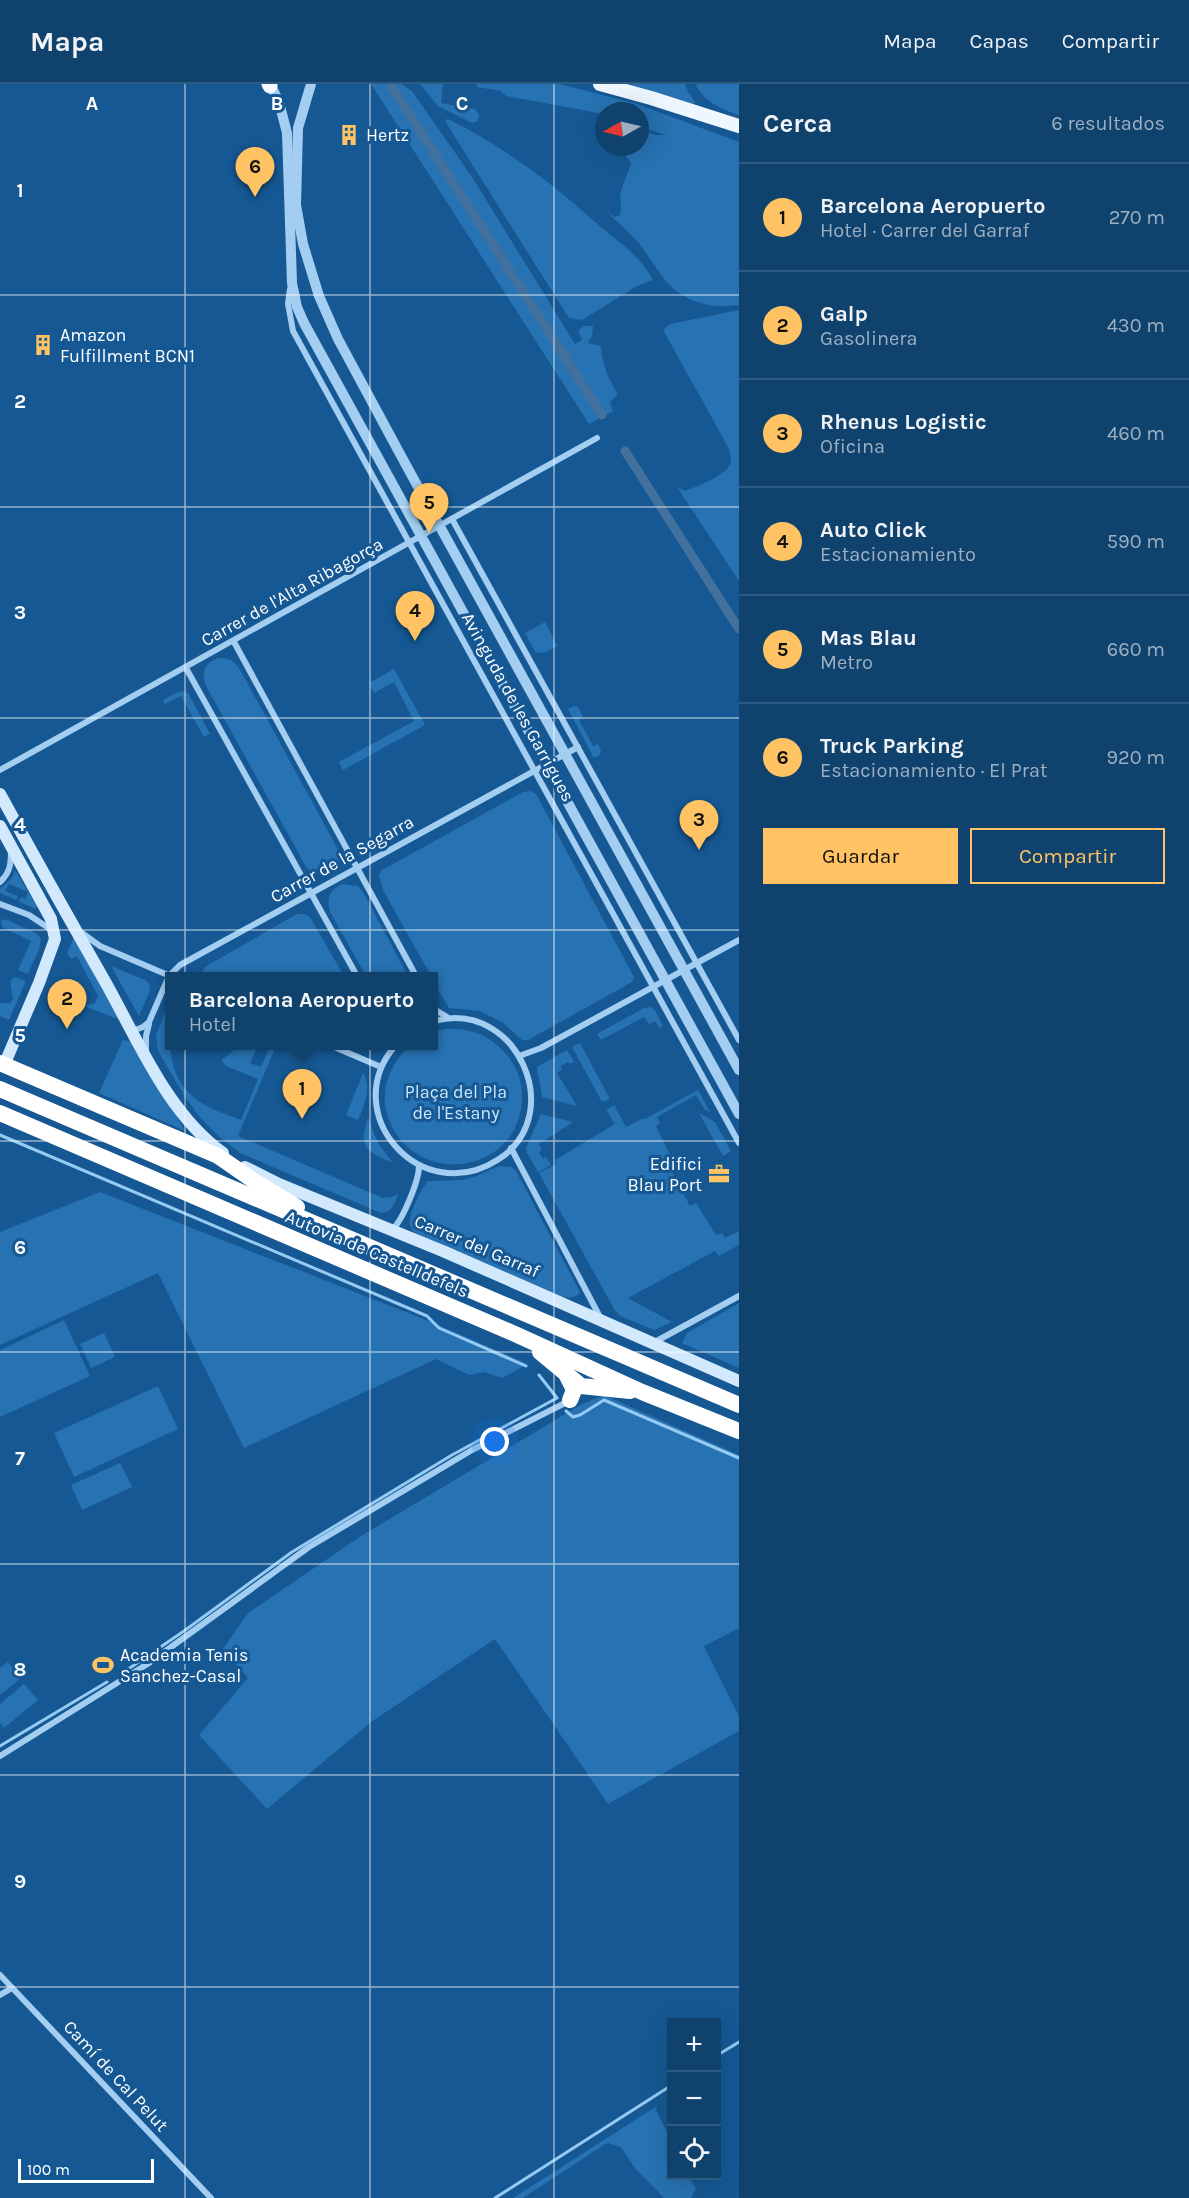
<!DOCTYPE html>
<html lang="es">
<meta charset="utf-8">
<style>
:root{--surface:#10426e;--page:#194973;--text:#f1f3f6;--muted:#9cb0c2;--line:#305b81;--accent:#ffc364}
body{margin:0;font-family:Karla,sans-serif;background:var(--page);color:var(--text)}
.controls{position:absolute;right:18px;bottom:18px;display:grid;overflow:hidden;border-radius:0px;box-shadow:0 6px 24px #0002}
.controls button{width:54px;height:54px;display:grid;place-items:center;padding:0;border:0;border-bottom:2px solid var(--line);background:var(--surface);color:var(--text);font:30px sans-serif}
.compass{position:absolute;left:595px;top:18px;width:54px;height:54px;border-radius:50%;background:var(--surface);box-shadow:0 6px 24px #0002;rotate:262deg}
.scale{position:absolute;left:18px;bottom:15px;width:136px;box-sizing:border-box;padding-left:6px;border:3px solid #fff;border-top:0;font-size:16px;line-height:21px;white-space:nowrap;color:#fff;-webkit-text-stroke:4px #155893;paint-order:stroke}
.you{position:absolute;left:495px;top:1358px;width:21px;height:21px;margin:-15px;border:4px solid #fff;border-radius:50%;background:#1a73e8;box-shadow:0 0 0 9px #1a73e833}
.badge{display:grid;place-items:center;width:39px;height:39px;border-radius:50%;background:var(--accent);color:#111;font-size:20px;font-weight:700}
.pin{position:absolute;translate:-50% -50px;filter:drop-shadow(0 2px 3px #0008)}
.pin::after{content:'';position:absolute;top:32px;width:21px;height:18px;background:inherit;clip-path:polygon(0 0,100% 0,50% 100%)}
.popup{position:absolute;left:165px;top:888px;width:273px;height:78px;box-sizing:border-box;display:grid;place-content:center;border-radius:0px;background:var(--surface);filter:drop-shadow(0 2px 4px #0005);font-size:20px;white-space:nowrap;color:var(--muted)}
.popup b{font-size:22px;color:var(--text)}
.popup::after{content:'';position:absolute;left:50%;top:100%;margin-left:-12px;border:12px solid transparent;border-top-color:var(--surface)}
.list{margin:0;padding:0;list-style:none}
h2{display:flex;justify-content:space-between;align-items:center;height:78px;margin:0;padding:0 24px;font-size:26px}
h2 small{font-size:20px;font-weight:400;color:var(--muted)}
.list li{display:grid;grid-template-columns:39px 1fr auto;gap:18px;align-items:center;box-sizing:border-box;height:108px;padding:0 24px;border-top:2px solid var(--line)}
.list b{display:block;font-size:22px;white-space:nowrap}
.list p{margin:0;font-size:20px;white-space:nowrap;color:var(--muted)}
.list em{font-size:20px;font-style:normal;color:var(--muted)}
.actions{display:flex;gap:12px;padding:18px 24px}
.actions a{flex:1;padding:14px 0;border:2px solid var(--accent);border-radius:0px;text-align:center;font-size:21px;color:var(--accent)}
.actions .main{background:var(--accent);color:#111}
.icon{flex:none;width:33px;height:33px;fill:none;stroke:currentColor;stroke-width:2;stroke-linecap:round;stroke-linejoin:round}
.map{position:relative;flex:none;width:739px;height:2114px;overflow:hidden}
header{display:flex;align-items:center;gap:36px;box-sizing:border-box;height:84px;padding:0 30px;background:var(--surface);border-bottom:2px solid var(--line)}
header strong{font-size:28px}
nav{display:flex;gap:33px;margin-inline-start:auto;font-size:21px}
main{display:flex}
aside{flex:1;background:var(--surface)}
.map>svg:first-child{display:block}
.green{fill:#2772b2}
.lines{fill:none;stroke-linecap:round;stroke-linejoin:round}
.stream{stroke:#95caf4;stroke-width:3}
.canal{stroke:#41719c;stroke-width:9}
.minor{stroke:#a3cef1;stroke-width:6}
.tertiary{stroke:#a3cef1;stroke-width:10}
.secondary{stroke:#d2e8fc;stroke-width:12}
.primary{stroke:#eef6ff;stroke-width:14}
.trunk{stroke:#f6faff;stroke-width:15}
.motorway{stroke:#fff;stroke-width:16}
.grid{fill:none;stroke:#fff;stroke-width:1.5;stroke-opacity:0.55}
.labels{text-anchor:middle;stroke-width:6;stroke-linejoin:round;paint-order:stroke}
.poi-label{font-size:18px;fill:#fff;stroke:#155893;text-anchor:start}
.street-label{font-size:18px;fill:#fff;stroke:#155893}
.park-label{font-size:18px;fill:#cae6fc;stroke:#155893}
.grid-label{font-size:20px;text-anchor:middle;font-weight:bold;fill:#fff;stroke:#155893;stroke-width:6;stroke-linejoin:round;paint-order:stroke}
</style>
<header>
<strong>Mapa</strong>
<nav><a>Mapa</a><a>Capas</a><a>Compartir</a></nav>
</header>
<main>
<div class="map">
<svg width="739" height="2114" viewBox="0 0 739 2114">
<rect width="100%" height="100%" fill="#155893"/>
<!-- green -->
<g class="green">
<path d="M371,0h31l10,7 60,86 103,167 7,-4 -4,-10 6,-4h9l-1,10 -4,7 13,3c1,18 7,33 17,48l-8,8 3,9 -24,13z"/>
<polygon points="420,0 443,0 441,19 475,25 479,31 478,37 472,39 438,22"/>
<path d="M477,0h83l77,20 102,38v163c-26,4 -54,-2 -72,-23 -11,-12 -19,-28 -30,-41 -9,-10 -20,-19 -30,-29l8,5 5,-2 1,-9 -1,-13 11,-29 -6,-10 -12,-7h27v-17l15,5h12l-27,-8v-16h-36v3l-98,-18 -5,-5 -24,-4z"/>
<polygon points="622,0 685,0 688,8 695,18 694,21"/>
<path d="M695,0h44v31c-20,-7 -33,-12 -44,-31z"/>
<path d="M448,35c54,27 102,62 147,103 21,19 45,32 58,58l-16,6 -55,34 -13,-2 -118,-187 -6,-11z"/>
<path d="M739,226v271l-62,-94 8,4c11,-4 45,-17 46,-30 1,-4 -2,-10 -3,-14l-65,-117 7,-6z"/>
<polygon points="545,538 557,562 546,568 536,569 525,549"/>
<path d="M219,574c13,0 16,4 23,15l98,180c1,21 -23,30 -35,12l-100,-181c-3,-14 0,-22 14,-26z"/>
<polygon points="394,585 425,641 343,686 339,678 414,637 394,598 374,609 369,599"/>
<polygon points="184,607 188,609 210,650 204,653 181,612 165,620 163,616 178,608"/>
<polygon points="574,622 578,623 583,633 579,636 593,662 598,660 601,667 600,671 594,674 568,625"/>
<polygon points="530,707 536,710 634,893 632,898 528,956 522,956 503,939 480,927 449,924 434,899 434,892 431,892 383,806 379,791 382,786 523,708"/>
<polygon points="15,786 37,822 36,825 19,818 21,813 25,815 28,808 9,800 5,807 18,812 16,816 0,809 0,805 12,794"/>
<path d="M342,800l16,2 5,6 45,84h-42l-36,-64c-4,-13 -1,-22 12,-28z"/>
<polygon points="297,830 305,830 310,833 344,892 206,892 202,888 205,883"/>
<polygon points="5,835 36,849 41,855 39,865 28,890 18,886 31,857 2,843 1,837"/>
<polygon points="74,852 120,936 84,922 95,919 98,912 77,872 71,875 67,870"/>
<polygon points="111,882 145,896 150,901 149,909 139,932"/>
<polygon points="14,893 26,897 9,936 0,932 0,919 10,919 13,915 10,898"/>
<path d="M170,916c0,44 -7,85 41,108 10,5 21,8 30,12l17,-41 -32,-13 -5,-6 19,-14h18l-8,17 11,4 9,-21h6l-38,90 145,62 9,-1 6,-3c-4,10 -5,18 -17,19l-141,-60 -24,-19 -17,-18 -14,-19 -27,-46 -2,-16z"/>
<polygon points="650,923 654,925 663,942 660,944 655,937 649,940 644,933 601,956 597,950 644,924"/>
<path d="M447,945c25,-1 44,7 60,26 11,13 16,29 15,46 -5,74 -106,87 -133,19 -11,-28 0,-54 20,-74h25v-15z"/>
<polygon points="123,956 134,958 185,1047 99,1009"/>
<polygon points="580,959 610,1015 602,1018 572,963"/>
<polygon points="567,966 574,978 570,980 568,978 561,982 562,985 557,989 577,1022 542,1013 537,983"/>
<path d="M363,989c9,14 1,34 -5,47l-12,-5z"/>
<polygon points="698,1006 710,1028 705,1026 696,1011 657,1033 660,1039 656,1042 673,1077 668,1080 690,1122 696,1119 716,1151 722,1149 725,1154 739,1147 739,1161 719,1172 715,1167 628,1214 672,1238 654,1246 620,1232 614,1225 539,1089 556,1080 555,1076 615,1040 606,1026 614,1021 626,1043 643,1034 645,1035"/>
<polygon points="699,1029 715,1038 731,1067 723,1072"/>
<polygon points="541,1030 573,1038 539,1060 542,1066 539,1068 543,1075 546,1073 551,1081 538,1088 527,1069 526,1064"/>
<path d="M368,1034l10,25 15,20c-26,-12 -35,-14 -25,-45z"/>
<path d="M499,1082l12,1 5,4 64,121c-5,7 -10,6 -18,5l-147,-64c-2,-2 -4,-5 -5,-8 -3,-9 12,-38 18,-44l33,-1 13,-3z"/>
<polygon points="100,1108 434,1239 528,1280 502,1294 484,1288 469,1291 436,1275 244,1364 158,1189 0,1261 0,1148"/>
<polygon points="739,1219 739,1284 682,1259 687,1249"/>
<polygon points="64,1236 90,1292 0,1333 0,1266"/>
<polygon points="104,1249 115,1273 91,1284 80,1260"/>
<polygon points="158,1302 178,1345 74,1393 54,1349"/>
<polygon points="604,1311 739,1371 739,1544 704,1562 739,1632 739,1647 608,1720 495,1555 371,1638 267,1725 199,1651 248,1594 223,1565 248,1529 361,1452 582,1320"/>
<polygon points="120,1379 132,1403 82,1426 71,1401"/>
<polygon points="8,1578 21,1594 0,1611 0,1584"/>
<polygon points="24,1600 38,1616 4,1644 0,1639 0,1620"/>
<polygon points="657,2022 656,2026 671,2056 672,2092 689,2092 696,2105 691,2114 664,2114 634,2083 621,2063 607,2059 523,2114 513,2114"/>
</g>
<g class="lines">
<!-- stream -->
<g class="stream">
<polyline points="0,1051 427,1232 439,1244 526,1282"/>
<polyline points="566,1327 573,1333 580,1331 604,1316 739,1374"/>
<polyline points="124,1588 184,1547 292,1468 452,1371 557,1314 539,1291"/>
<polyline points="0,1662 107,1598"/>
<polyline points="716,1972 739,1958"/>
<polyline points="495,2114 672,2001"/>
</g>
<!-- canal -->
<g class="canal">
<polyline points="390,0 602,331"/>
<polyline points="625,367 739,545"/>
</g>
<!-- minor -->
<g class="minor">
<polyline points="290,205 288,220 293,247 739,1059"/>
<polyline points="452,435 739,956"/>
<polyline points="234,558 416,892"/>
<polyline points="186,584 357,892"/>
<polyline points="0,686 597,354"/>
<path d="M0,798c10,-9 11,-18 11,-31"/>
<polyline points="0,820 29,831 50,845"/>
<polyline points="82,849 100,862 170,892"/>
<polyline points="434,925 447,933"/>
<polyline points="132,947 143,943 149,938 169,892 180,881 578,663"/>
<polyline points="332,962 381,983"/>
<path d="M395,962c-58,67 26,164 104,113 69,-45 17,-161 -65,-138"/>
<polyline points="146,968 146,952 149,940"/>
<polyline points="519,972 541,964 739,856"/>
<polyline points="511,1064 601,1235"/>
<path d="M393,1145c10,-10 26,-48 26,-63"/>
<polyline points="653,1259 739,1212"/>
<polyline points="0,1672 149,1579 309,1463 472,1366 569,1317"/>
<polyline points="0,1891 211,2114"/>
<polyline points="0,1911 12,1904"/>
</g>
<!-- tertiary -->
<g class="tertiary">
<polyline points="270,0 279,18 287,49 292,199 297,223 304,239 739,1030"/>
<polyline points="311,0 298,44 296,121 303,160 319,212 338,255 406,381 739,986"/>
</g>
<!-- secondary -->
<g class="secondary">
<path d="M0,710c35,64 71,128 107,191 31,56 62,130 116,168"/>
<polyline points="0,742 51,835 55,855 39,899 5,979"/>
<polyline points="245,1083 279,1100 445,1168 739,1297"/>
</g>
<!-- primary -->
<polyline class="primary" points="600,0 651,14 739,42"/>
<!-- trunk -->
<polyline class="trunk" points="269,0 270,2"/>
<!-- motorway -->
<g class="motorway">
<polyline points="0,979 218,1072 254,1097 297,1123"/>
<polyline points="0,1005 739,1321"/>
<polyline points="0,1029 515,1250 642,1308 739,1347"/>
<polyline points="540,1268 581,1302 630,1307"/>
<polyline points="567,1292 574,1306 570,1316"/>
</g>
</g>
<!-- grid -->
<path class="grid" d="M185,0v2114M370,0v2114M554,0v2114M0,211h739M0,423h739M0,634h739M0,846h739M0,1057h739M0,1268h739M0,1480h739M0,1691h739M0,1903h739"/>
<!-- icons -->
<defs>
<symbol id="building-bare" viewBox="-9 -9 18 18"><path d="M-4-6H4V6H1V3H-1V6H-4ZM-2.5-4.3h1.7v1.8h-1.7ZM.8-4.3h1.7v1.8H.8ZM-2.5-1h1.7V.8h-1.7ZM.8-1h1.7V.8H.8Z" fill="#ffc364" stroke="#155893" stroke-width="2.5" paint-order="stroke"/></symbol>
<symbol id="office-bare" viewBox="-9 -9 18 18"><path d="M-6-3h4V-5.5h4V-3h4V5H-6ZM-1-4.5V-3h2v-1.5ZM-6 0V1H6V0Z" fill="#ffc364" stroke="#155893" stroke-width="2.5" paint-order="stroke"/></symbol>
<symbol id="stadium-bare" viewBox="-9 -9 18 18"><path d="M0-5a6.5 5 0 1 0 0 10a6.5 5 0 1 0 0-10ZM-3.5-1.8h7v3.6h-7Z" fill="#ffc364" stroke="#155893" stroke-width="2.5" paint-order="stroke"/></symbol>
</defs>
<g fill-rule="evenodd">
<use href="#building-bare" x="334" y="36" width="30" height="30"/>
<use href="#building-bare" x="28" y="246" width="30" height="30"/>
<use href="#office-bare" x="704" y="1075" width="30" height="30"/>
<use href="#stadium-bare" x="88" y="1566" width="30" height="30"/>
</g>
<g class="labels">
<!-- poi labels -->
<g class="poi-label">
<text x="366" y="57">Hertz</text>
<text x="60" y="257">Amazon<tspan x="60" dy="21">Fulfillment BCN1</tspan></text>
<text x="702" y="1086" text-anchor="end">Edifici<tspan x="702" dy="21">Blau Port</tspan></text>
<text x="120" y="1577">Academia Tenis<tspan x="120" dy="21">Sanchez-Casal</tspan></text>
</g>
<!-- street labels -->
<g class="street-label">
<text transform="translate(292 508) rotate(-29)" y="6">Carrer de l'Alta Ribagorça</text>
<text transform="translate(518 623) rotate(61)" y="6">Avinguda de les Garrigues</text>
<text transform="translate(342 775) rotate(-29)" y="6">Carrer de la Segarra</text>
<text transform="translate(477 1162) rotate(23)" y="6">Carrer del Garraf</text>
<text transform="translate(377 1170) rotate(23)" y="6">Autovia de Castelldefels</text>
<text transform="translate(116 1992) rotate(47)" y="6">Camí de Cal Pelut</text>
</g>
<!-- park labels -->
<g class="park-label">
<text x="456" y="1014">Plaça del Pla<tspan x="456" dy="21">de l'Estany</tspan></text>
</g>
</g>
<g class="grid-label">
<text x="92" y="26">A</text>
<text x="277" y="26">B</text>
<text x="462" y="26">C</text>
<text x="20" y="113">1</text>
<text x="20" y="324">2</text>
<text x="20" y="535">3</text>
<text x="20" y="747">4</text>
<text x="20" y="958">5</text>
<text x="20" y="1170">6</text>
<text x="20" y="1381">7</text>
<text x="20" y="1592">8</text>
<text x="20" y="1804">9</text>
</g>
</svg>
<div class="controls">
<button>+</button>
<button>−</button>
<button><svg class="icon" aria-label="locate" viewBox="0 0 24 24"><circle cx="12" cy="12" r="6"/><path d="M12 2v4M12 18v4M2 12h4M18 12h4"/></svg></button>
</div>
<svg class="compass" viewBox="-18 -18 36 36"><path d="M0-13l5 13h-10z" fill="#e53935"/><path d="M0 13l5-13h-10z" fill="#9cb0c2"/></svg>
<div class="scale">100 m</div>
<div class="you"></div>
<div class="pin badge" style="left:302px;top:1035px">1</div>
<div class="popup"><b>Barcelona Aeropuerto</b>Hotel</div>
<div class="pin badge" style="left:67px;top:945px">2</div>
<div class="pin badge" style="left:699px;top:766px">3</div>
<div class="pin badge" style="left:415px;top:557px">4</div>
<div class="pin badge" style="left:429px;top:449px">5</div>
<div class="pin badge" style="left:255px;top:113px">6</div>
</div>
<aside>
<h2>Cerca<small>6 resultados</small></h2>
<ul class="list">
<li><span class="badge">1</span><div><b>Barcelona Aeropuerto</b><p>Hotel · Carrer del Garraf</p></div><em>270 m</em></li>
<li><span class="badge">2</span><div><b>Galp</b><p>Gasolinera</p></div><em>430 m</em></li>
<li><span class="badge">3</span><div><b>Rhenus Logistic</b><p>Oficina</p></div><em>460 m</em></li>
<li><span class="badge">4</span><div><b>Auto Click</b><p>Estacionamiento</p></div><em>590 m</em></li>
<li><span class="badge">5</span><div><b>Mas Blau</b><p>Metro</p></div><em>660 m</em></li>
<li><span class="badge">6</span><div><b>Truck Parking</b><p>Estacionamiento · El Prat</p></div><em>920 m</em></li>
</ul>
<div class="actions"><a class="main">Guardar</a><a>Compartir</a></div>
</aside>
</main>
